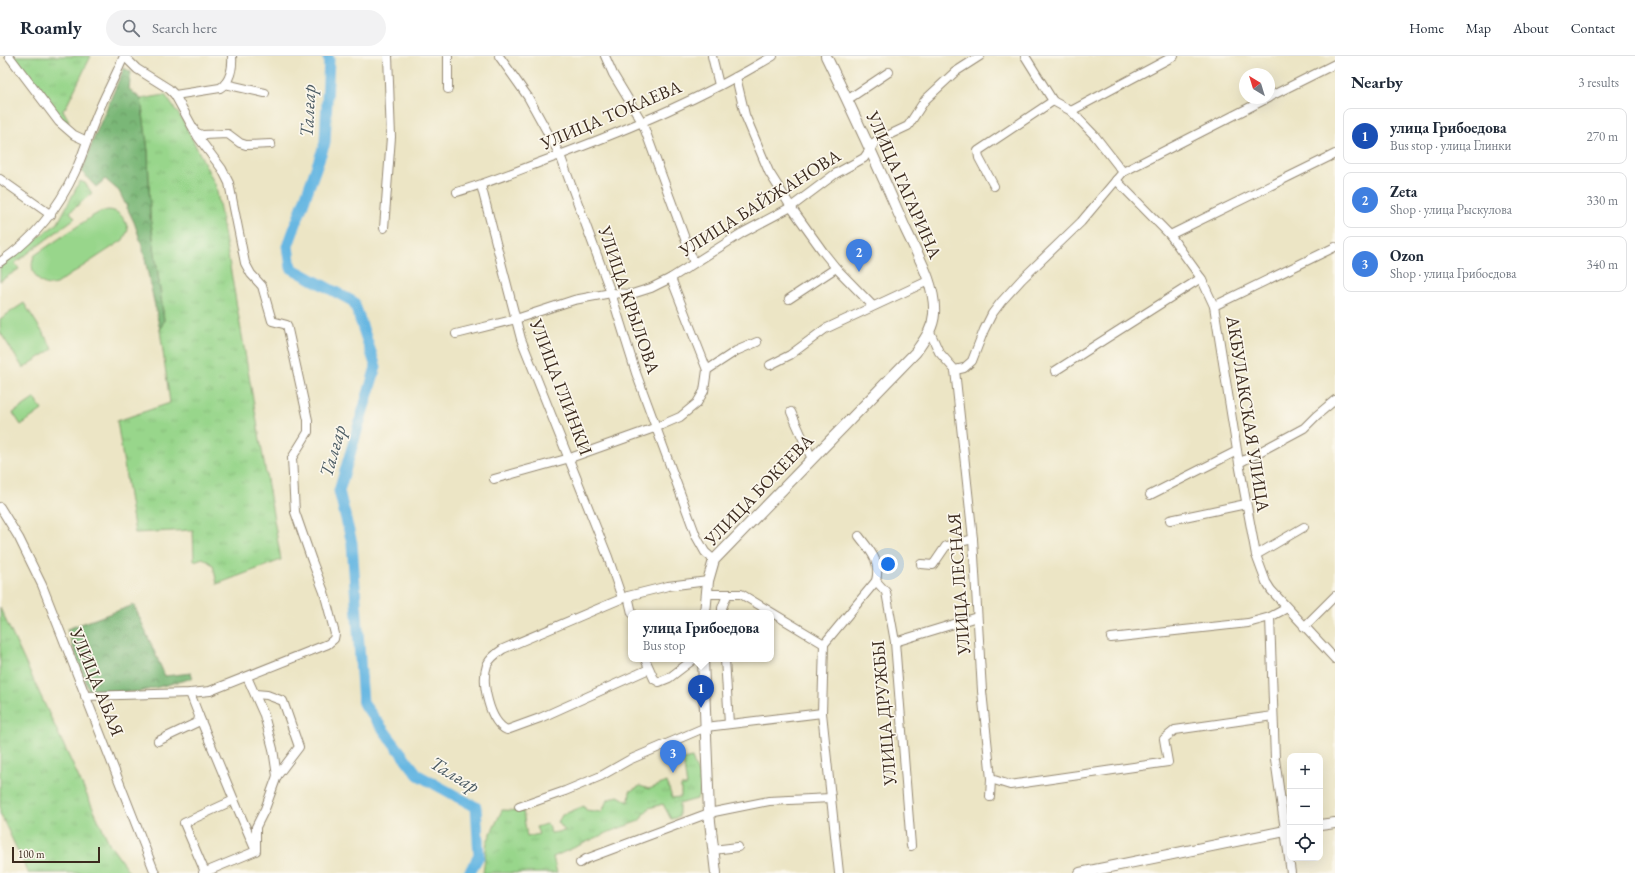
<!DOCTYPE html>
<meta charset="utf-8">
<style>
:root{--surface:#fff;--page:#f2f2f3;--text:#1f2937;--muted:#747a83;--line:#e0e1e3;--accent:#b5179e}
body{margin:0;font-family:"EB Garamond",serif;background:var(--page);color:var(--text)}
.controls{position:absolute;right:12px;bottom:12px;display:grid;overflow:hidden;border-radius:8px;box-shadow:0 4px 16px #0002}
.controls button{width:36px;height:36px;display:grid;place-items:center;padding:0;border:0;border-bottom:1px solid var(--line);background:var(--surface);color:var(--text);font:20px sans-serif}
.compass{position:absolute;left:1239px;top:12px;width:36px;height:36px;border-radius:50%;background:var(--surface);box-shadow:0 4px 16px #0002;rotate:322deg}
.scale{position:absolute;left:12px;bottom:10px;width:88px;box-sizing:border-box;padding-left:4px;border:2px solid #3b2a1e;border-top:0;font-size:11px;line-height:14px;white-space:nowrap;color:#3b2a1e;-webkit-text-stroke:3px #fbf7ec;paint-order:stroke}
.you{position:absolute;left:888px;top:508px;width:14px;height:14px;margin:-10px;border:3px solid #fff;border-radius:50%;background:#1a73e8;box-shadow:0 0 0 6px #1a73e833}
.badge{display:grid;place-items:center;width:26px;height:26px;border-radius:50%;background:var(--accent);color:#fff;font-size:13px;font-weight:700}
.pin{position:absolute;translate:-50% -33px;filter:drop-shadow(0 1px 2px #0008)}
.pin::after{content:'';position:absolute;top:21px;width:14px;height:12px;background:inherit;clip-path:polygon(0 0,100% 0,50% 100%)}
.popup{position:absolute;left:628px;top:554px;width:146px;height:52px;box-sizing:border-box;display:grid;place-content:center;border-radius:8px;background:var(--surface);filter:drop-shadow(0 1px 3px #0005);font-size:13px;white-space:nowrap;color:var(--muted)}
.popup b{font-size:15px;color:var(--text)}
.popup::after{content:'';position:absolute;left:50%;top:100%;margin-left:-8px;border:8px solid transparent;border-top-color:var(--surface)}
.list{margin:0;padding:0;list-style:none}
h2{display:flex;justify-content:space-between;align-items:center;height:52px;margin:0;padding:0 16px;font-size:17px}
h2 small{font-size:13px;font-weight:400;color:var(--muted)}
.list li{display:grid;grid-template-columns:26px 1fr auto;gap:12px;align-items:center;box-sizing:border-box;height:56px;margin:0 8px 8px;padding:0 8px;border:1px solid var(--line);border-radius:8px}
.list b{display:block;font-size:15px;white-space:nowrap}
.list p{margin:0;font-size:13px;white-space:nowrap;color:var(--muted)}
.list em{font-size:13px;font-style:normal;color:var(--muted)}
.icon{flex:none;width:22px;height:22px;fill:none;stroke:currentColor;stroke-width:2;stroke-linecap:round;stroke-linejoin:round}
.map{position:relative;flex:none;width:1335px;height:817px;overflow:hidden}
header{display:flex;align-items:center;gap:24px;box-sizing:border-box;height:56px;padding:0 20px;background:var(--surface);border-bottom:1px solid var(--line)}
header strong{font-size:19px}
nav{display:flex;gap:22px;margin-inline-start:auto;font-size:14px}
.search{width:280px;height:36px;background:var(--page);display:flex;align-items:center;gap:10px;box-sizing:border-box;padding:0 14px;border-radius:22px;color:var(--muted);font-size:15px}
main{display:flex}
aside{flex:1;background:var(--surface)}
.map>svg:first-child{display:block}
.grass{fill:url(#grass-tufts);stroke:#6a8054}
.forest{fill:url(#forest-crowns);stroke:#5a704a}
.pitch{fill:#98d68b;stroke:#6a8054}
.lines{fill:none;stroke-linecap:round;stroke-linejoin:round}
.river{stroke:#68b7e2;stroke-width:11}
.minor-casing{stroke:#948872;stroke-width:10}
.major-casing{stroke:#948872;stroke-width:12}
.minor{stroke:#fff;stroke-width:8}
.major{stroke:#fff;stroke-width:10}
.labels{text-anchor:middle;stroke-width:3.5;stroke-linejoin:round;paint-order:stroke}
.street-label{font-size:18px;fill:#3b2a1e;stroke:#fbf7ec}
.water-label{font-size:19px;font-style:italic;fill:#4b5b63;stroke:#fbf7ec}
</style>
<header>
<strong>Roamly</strong>
<div class="search"><svg class="icon" aria-label="search" viewBox="0 0 24 24"><circle cx="10" cy="10" r="6"/><path d="M15 15l6 6"/></svg>Search here</div>
<nav><a>Home</a><a>Map</a><a>About</a><a>Contact</a></nav>
</header>
<main>
<div class="map">
<svg width="1335" height="817" viewBox="0 0 1335 817">
<defs>
<pattern id="grass-tufts" width="24" height="20" patternUnits="userSpaceOnUse"><rect width="24" height="20" fill="#98d68b"/><path d="M3 7l-1-3M5 7V3M7 7l1-3M15 17l-1-3M17 17v-4M19 17l1-3" fill="none" stroke="#84b878"/></pattern>
<pattern id="forest-crowns" width="20" height="18" patternUnits="userSpaceOnUse"><rect width="20" height="18" fill="#7ab777"/><path d="M2 6a3 3 0 1 1 6 0M12 15a3 3 0 1 1 6 0" fill="none" stroke="#659561"/></pattern>
</defs>
<rect width="100%" height="100%" fill="#fbf7ec"/>
<filter id="ink" filterUnits="userSpaceOnUse"><feTurbulence type="fractalNoise" baseFrequency=".025" numOctaves="2"/><feDisplacementMap in="SourceGraphic" scale="8" xChannelSelector="R" yChannelSelector="G"/><feConvolveMatrix kernelMatrix="1 2 1 2 8 2 1 2 1" color-interpolation-filters="sRGB"/></filter>
<filter id="wash" filterUnits="userSpaceOnUse"><feTurbulence type="fractalNoise" baseFrequency=".012" numOctaves="4" result="noise"/><feDisplacementMap in="SourceGraphic" scale="16" xChannelSelector="R" yChannelSelector="G"/><feGaussianBlur stdDeviation="0.9" result="paint"/><feColorMatrix in="noise" values="0 0 0 0 0 0 0 0 0 0 0 0 0 0 0 0 0 1.4 0 .05"/><feComposite in="paint" operator="in"/></filter>
<g filter="url(#wash)">
<rect width="100%" height="100%" fill="#ece5c5"/>
<!-- grass -->
<g class="grass">
<polygon points="10,0 91,0 66,51 63,54 69,65 68,66 63,64"/>
<polygon points="165,39 182,63 216,130 281,504 217,528 213,509 203,502 194,505 193,474 135,477 117,365 170,347 160,274 164,264 150,159 148,95 141,43"/>
<polygon points="80,125 85,127 92,137 70,156 75,162 15,207 19,213 0,225 0,209 58,167"/>
<polygon points="0,552 110,789 130,817 28,817 0,757"/>
<polygon points="692,702 702,728 697,743 679,748 679,761 671,763 663,748 649,752 639,765 609,776 553,801 557,817 483,817 487,786 502,754 523,755 527,781 539,778 536,771 547,768 551,777 565,775 558,766 562,759 584,750 586,754 602,756 607,744 618,740 629,746 630,735 640,730 649,733 667,726 672,742 681,741 681,730 687,730 683,704"/>
</g>
<!-- forest -->
<g class="forest">
<polygon points="124,12 131,16 129,33 141,43 148,95 150,159 164,264 160,274 142,189 134,166 119,135 105,123 96,131 82,116 94,82"/>
<polygon points="134,549 165,620 191,617 193,622 139,636 89,636 67,573"/>
</g>
<!-- pitch -->
<g class="pitch">
<path d="M108,154c11,0 18,9 20,20l-5,10 -67,44c-16,6 -30,-15 -21,-29l56,-38 9,-5z"/>
<polygon points="24,247 53,293 23,312 0,276 0,263"/>
<polygon points="35,342 42,354 21,369 13,357"/>
</g>
<g class="lines">
<!-- river -->
<polyline class="river" points="327,0 329,3 325,87 288,190 291,212 354,246 376,311 339,435 352,487 363,647 418,719 476,751 479,800 469,817"/>
</g>
</g>
<g filter="url(#ink)">
<g class="lines">
<defs>
<g id="minor">
<polyline points="9,0 59,66 74,79 87,85"/>
<polyline points="448,0 448,33"/>
<polyline points="499,0 528,41 560,99 611,237 636,317 696,480 705,496 714,504"/>
<polyline points="605,0 613,18 642,66 694,207"/>
<polyline points="712,0 719,29"/>
<polyline points="1025,0 1053,45 1071,55 1095,80 1123,116"/>
<polyline points="736,21 745,59 769,116 791,151 824,197 836,212 873,250"/>
<polyline points="225,28 265,37"/>
<path d="M175,39l45,-7c10,-6 13,-20 12,-32"/>
<polyline points="1269,41 1335,8"/>
<polyline points="847,44 889,16"/>
<polyline points="1071,55 1174,0"/>
<polyline points="195,76 202,79 228,78 240,87 246,89 271,88"/>
<polyline points="0,123 51,159"/>
<polyline points="1116,124 1170,179 1201,222 1214,250 1239,407 1256,499 1266,526 1271,534 1335,603"/>
<polyline points="481,129 521,283 608,501 622,542"/>
<polyline points="994,130 979,102 978,95 1053,45"/>
<path d="M457,136c34,-10 67,-24 100,-36 74,-28 148,-59 216,-100"/>
<polyline points="384,172 391,81 388,0"/>
<polyline points="1170,179 1335,98"/>
<path d="M0,206c34,-23 58,-53 75,-90 8,-17 13,-35 20,-52 8,-22 20,-42 29,-64"/>
<polyline points="789,243 836,212"/>
<polyline points="1214,250 1335,191"/>
<polyline points="930,276 939,296 955,314 964,312 972,305 984,274 992,258 1001,246 1022,223 1081,166 1123,116 1268,42"/>
<polyline points="456,278 516,263 574,244 611,237 632,238 651,232 671,222 742,177 791,151 835,118 864,102 876,85 908,70 925,44 955,16 980,0"/>
<polyline points="770,309 790,299 825,273 928,225"/>
<polyline points="707,314 736,295 757,286"/>
<polyline points="955,314 973,483 982,635 991,723 990,741"/>
<polyline points="1055,315 1201,222"/>
<polyline points="791,356 812,403"/>
<polyline points="1239,407 1304,372 1316,360 1335,344"/>
<polyline points="494,423 570,402 657,371 680,361 697,347 704,335 707,314 671,222"/>
<polyline points="1150,439 1237,395"/>
<polyline points="0,451 19,482 42,529 155,817"/>
<polyline points="1170,464 1246,448"/>
<polyline points="1256,499 1304,471"/>
<polyline points="921,508 933,509 946,490 973,483"/>
<polyline points="876,525 886,536 895,586 911,790"/>
<polyline points="706,538 741,538 824,588"/>
<polyline points="628,540 632,557"/>
<polyline points="722,557 722,552 727,539"/>
<polyline points="1270,561 1275,703 1291,817"/>
<polyline points="1304,571 1335,540"/>
<polyline points="1111,582 1248,567 1270,561 1287,552"/>
<polyline points="895,586 977,561"/>
<polyline points="645,603 654,623 659,626 669,622 694,603"/>
<polyline points="725,603 729,668"/>
<path d="M649,613l-109,49 -33,12c-18,-8 -26,-48 -20,-65 3,-7 10,-12 16,-16l125,-53 40,-10 40,-5"/>
<polyline points="255,638 267,639 283,645 299,691 277,720"/>
<polyline points="85,640 190,637 210,635 328,588 334,583 335,578 324,536 312,505 295,456 292,402 308,376 308,364 287,269 272,265 262,230 251,218 245,207 229,127 222,113 198,81 175,39 169,33 137,13 124,0"/>
<polyline points="199,660 234,744"/>
<polyline points="158,685 198,666 199,660 190,637"/>
<polyline points="991,723 1010,729 1168,706 1164,683 1175,674 1273,660"/>
<polyline points="519,751 565,735 601,720 629,704 706,671 822,657"/>
<polyline points="713,794 738,791"/>
<polyline points="580,807 586,803 709,757 769,745 831,742"/>
<polyline points="205,816 184,767 234,744 255,793"/>
<polyline points="203,817 256,795 256,771 265,753 277,720 273,693 264,659 247,621"/>
<path d="M839,817l-17,-160 2,-69 52,-63c5,-21 -6,-30 -17,-45"/>
</g>
<g id="major">
<path d="M705,557l3,-32 6,-21 202,-208c8,-12 17,-23 18,-38 2,-29 -17,-60 -29,-86 -25,-58 -51,-115 -79,-172"/>
<polyline points="703,603 709,757 716,817"/>
<polyline points="1320,769 1335,767"/>
<polyline points="1080,817 1290,774"/>
</g>
</defs>
<!-- minor casing -->
<use href="#minor" class="minor-casing"/>
<!-- major casing -->
<use href="#major" class="major-casing"/>
<!-- minor -->
<use href="#minor" class="minor"/>
<!-- major -->
<use href="#major" class="major"/>
</g>
</g>
<g class="labels">
<!-- street labels -->
<g class="street-label">
<text transform="translate(611 59) rotate(-23)" y="6">УЛИЦА ТОКАЕВА</text>
<text transform="translate(904 129) rotate(66)" y="6">УЛИЦА ГАГАРИНА</text>
<text transform="translate(760 147) rotate(-32)" y="6">УЛИЦА БАЙЖАНОВА</text>
<text transform="translate(629 244) rotate(71)" y="6">УЛИЦА КРЫЛОВА</text>
<text transform="translate(561 331) rotate(69)" y="6">УЛИЦА ГЛИНКИ</text>
<text transform="translate(1248 358) rotate(81)" y="6">АКБУЛАКСКАЯ УЛИЦА</text>
<text transform="translate(759 434) rotate(-46)" y="6">УЛИЦА БОКЕЕВА</text>
<text transform="translate(959 528) rotate(-94)" y="6">УЛИЦА ЛЕСНАЯ</text>
<text transform="translate(97 626) rotate(68)" y="6">УЛИЦА АБАЯ</text>
<text transform="translate(884 657) rotate(-95)" y="6">УЛИЦА ДРУЖБЫ</text>
</g>
<!-- water labels -->
<g class="water-label">
<text transform="translate(307 55) rotate(-87)" y="7">Талғар</text>
<text transform="translate(332 395) rotate(-74)" y="7">Талғар</text>
<text transform="translate(455 718) rotate(31)" y="7">Талғар</text>
</g>
</g>
</svg>
<div class="controls">
<button>+</button>
<button>−</button>
<button><svg class="icon" aria-label="locate" viewBox="0 0 24 24"><circle cx="12" cy="12" r="6"/><path d="M12 2v4M12 18v4M2 12h4M18 12h4"/></svg></button>
</div>
<svg class="compass" viewBox="-18 -18 36 36"><path d="M0-13l5 13h-10z" fill="#e53935"/><path d="M0 13l5-13h-10z" fill="#747a83"/></svg>
<div class="scale">100 m</div>
<div class="you"></div>
<div class="pin badge" style="left:701px;top:652px;background:#1a4fb4">1</div>
<div class="popup"><b>улица Грибоедова</b>Bus stop</div>
<div class="pin badge" style="left:859px;top:216px;background:#3f7fe0">2</div>
<div class="pin badge" style="left:673px;top:717px;background:#3f7fe0">3</div>
</div>
<aside>
<h2>Nearby<small>3 results</small></h2>
<ul class="list">
<li><span class="badge" style="background:#1a4fb4">1</span><div><b>улица Грибоедова</b><p>Bus stop · улица Глинки</p></div><em>270 m</em></li>
<li><span class="badge" style="background:#3f7fe0">2</span><div><b>Zeta</b><p>Shop · улица Рыскулова</p></div><em>330 m</em></li>
<li><span class="badge" style="background:#3f7fe0">3</span><div><b>Ozon</b><p>Shop · улица Грибоедова</p></div><em>340 m</em></li>
</ul>
</aside>
</main>
